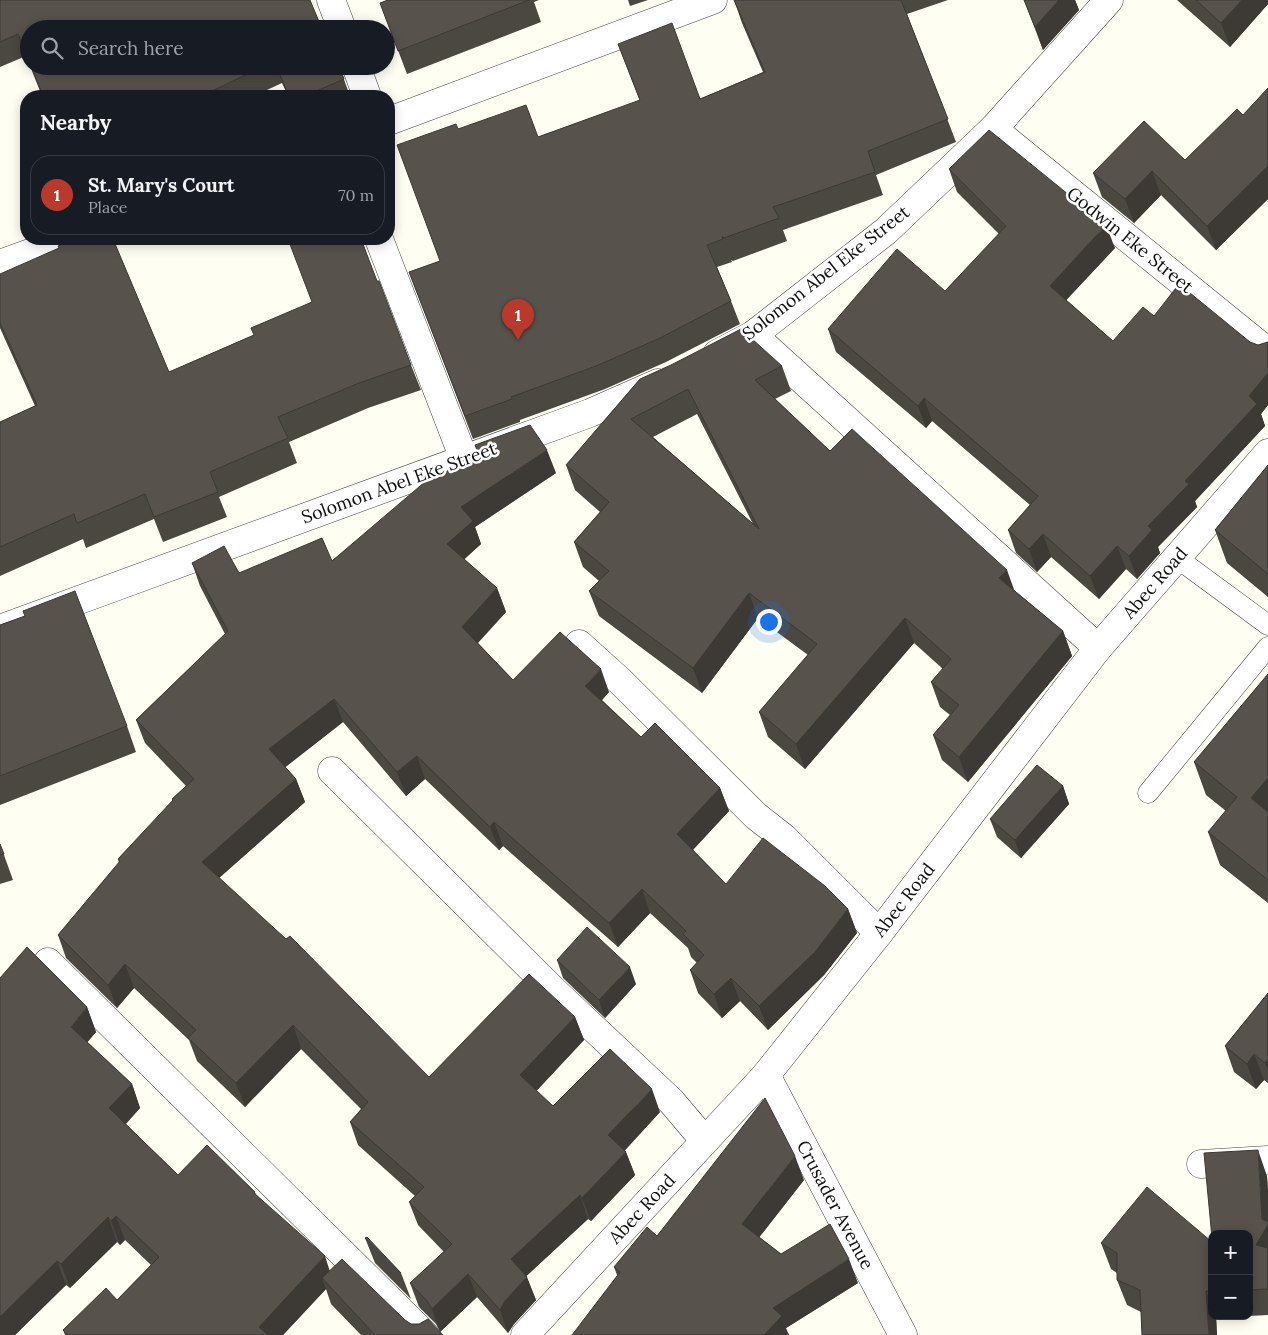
<!DOCTYPE html>
<meta charset="utf-8">
<style>
:root{--surface:#171b24;--page:#20242c;--text:#f1f3f6;--muted:#9ea1a6;--line:#363941;--accent:#b93a2d}
body{margin:0;font-family:Lora,serif;background:var(--page);color:var(--text)}
.controls{position:absolute;right:15px;bottom:15px;display:grid;overflow:hidden;border-radius:10px;box-shadow:0 2px 12px #0003}
.controls button{width:45px;height:45px;display:grid;place-items:center;padding:0;border:0;border-bottom:1px solid var(--line);background:var(--surface);color:var(--text);font:25px sans-serif}
.you{position:absolute;left:768px;top:621px;width:18px;height:18px;margin:-12px;border:4px solid #fff;border-radius:50%;background:#1a73e8;box-shadow:0 0 0 8px #1a73e833}
.badge{display:grid;place-items:center;width:32px;height:32px;border-radius:50%;background:var(--accent);color:#fff;font-size:16px;font-weight:700}
.pin{position:absolute;translate:-50% -41px;filter:drop-shadow(0 1px 2px #0008)}
.pin::after{content:'';position:absolute;top:26px;width:18px;height:15px;background:inherit;clip-path:polygon(0 0,100% 0,50% 100%)}
.list{margin:0;padding:0;list-style:none}
h2{display:flex;justify-content:space-between;align-items:center;height:65px;margin:0;padding:0 20px;font-size:21px}
h2 small{font-size:16px;font-weight:400;color:var(--muted)}
.list li{display:grid;grid-template-columns:32px 1fr auto;gap:15px;align-items:center;box-sizing:border-box;height:80px;margin:0 10px 10px;padding:0 10px;border:1px solid var(--line);border-radius:20px}
.list b{display:block;font-size:19px;white-space:nowrap}
.list p{margin:0;font-size:16px;white-space:nowrap;color:var(--muted)}
.list em{font-size:16px;font-style:normal;color:var(--muted)}
.icon{flex:none;width:28px;height:28px;fill:none;stroke:currentColor;stroke-width:2;stroke-linecap:round;stroke-linejoin:round}
.map{position:relative;flex:none;width:1268px;height:1335px;overflow:hidden}
.search{position:absolute;background:var(--surface);box-shadow:0 2px 12px #0003;left:20px;top:20px;width:375px;height:55px;display:flex;align-items:center;gap:12px;box-sizing:border-box;padding:0 18px;border-radius:28px;color:var(--muted);font-size:19px}
.panel{position:absolute;background:var(--surface);box-shadow:0 2px 12px #0003;left:20px;top:90px;width:375px;height:155px;border-radius:20px}
.map>svg:first-child{display:block}
.lines{fill:none;stroke-linecap:round;stroke-linejoin:round}
.service-casing{stroke:#424242;stroke-width:21}
.minor-casing{stroke:#424242;stroke-width:29}
.service{stroke:#fff;stroke-width:20}
.minor{stroke:#fff;stroke-width:28}
.wall{fill:#4b4741;fill-rule:evenodd}
.shaded-wall{fill:#3d3935}
.building{fill:#57524c;stroke:#3d3935;fill-rule:evenodd}
.labels{text-anchor:middle;stroke-width:5;stroke-linejoin:round;paint-order:stroke}
.street-label{font-size:18px;fill:#0f0f0f;stroke:#fff}
</style>
<div class="map">
<svg width="1268" height="1335" viewBox="0 0 1268 1335">
<rect width="100%" height="100%" fill="#fefef2"/>
<g class="lines">
<defs>
<g id="service">
<polyline points="1177,558 1268,625"/>
<polyline points="1148,793 1268,647"/>
</g>
<g id="minor">
<polyline points="331,0 342,29"/>
<polyline points="356,66 367,96"/>
<polyline points="389,121 713,0"/>
<polyline points="993,129 1268,352"/>
<polyline points="379,239 464,459"/>
<polyline points="0,264 69,239"/>
<polyline points="753,335 1098,648"/>
<polyline points="717,354 753,335 886,231 993,129 1109,0"/>
<polyline points="0,629 590,413 658,383"/>
<polyline points="579,644 620,681 756,816 784,838 879,933"/>
<polyline points="332,771 554,991 671,1101 705,1141"/>
<polyline points="48,962 425,1335"/>
<polyline points="766,1075 903,1335"/>
<polyline points="1201,1164 1268,1160"/>
<polyline points="525,1335 766,1075 879,933 1098,648 1268,453"/>
</g>
</defs>
<!-- service casing -->
<use href="#service" class="service-casing"/>
<!-- minor casing -->
<use href="#minor" class="minor-casing"/>
<!-- service -->
<use href="#service" class="service"/>
<!-- minor -->
<use href="#minor" class="minor"/>
</g>
<!-- wall -->
<g class="wall">
<polygon points="0,0 29,29 29,63 26,56 0,67"/>
<polygon points="388,0 539,0 534,2 541,22 407,74 380,3"/>
<polygon points="628,0 648,0 630,6"/>
<polygon points="734,0 948,0 907,14 956,142 876,175 883,195 783,230 787,241 733,261 731,260 732,262 717,267 731,301 740,324 666,362 605,389 520,420 520,422 473,439 409,272 440,261 458,129 538,137 640,101 618,44 700,99 763,72 742,23"/>
<polygon points="1024,0 1075,0 1079,10 1043,50"/>
<polygon points="1177,0 1268,0 1268,4 1230,47"/>
<polygon points="30,66 339,66 350,96 288,96 282,83 254,96 42,96"/>
<polygon points="1268,88 1268,199 1216,250 1161,195 1134,223 1102,197 1093,173 1185,160 1243,115"/>
<polygon points="949,169 1115,248 1066,300 1113,341 1154,316 1250,342 1258,345 1268,342 1268,405 1261,414 1265,426 1195,501 1197,507 1158,547 1160,553 1137,579 1126,569 1099,599 1051,557 1037,572 1016,553 1008,530 1030,505 932,421 926,428 836,352 828,329 945,291 999,234 957,192"/>
<polygon points="0,274 169,372 254,335 251,328 377,281 411,365 421,390 368,408 289,442 297,463 219,497 227,517 163,542 154,519 86,548 83,539 0,576 0,422 35,406 0,328"/>
<path d="M782,366l9,25 -16,8 55,52 185,140 48,40 9,25 -104,126 -26,-22 -9,-25 17,-20 -10,-8 -9,-25 12,-13 -29,-26 -109,126 -37,-32 -9,-25 49,-57 -50,-37 -56,75 -103,-77 -10,-25 10,-10 -16,-14 -9,-25 26,-30 -25,-22 -9,-25 74,-86zM697,414l56,110 -100,-87z"/>
<polygon points="1268,465 1268,597 1227,563 1215,530"/>
<polygon points="556,473 475,527 481,544 464,559 497,588 506,612 478,643 513,680 609,692 602,700 641,737 720,788 729,811 693,850 726,884 848,909 857,933 824,975 768,1030 740,1001 722,1018 698,993 690,970 697,963 691,957 688,948 650,913 618,947 503,846 499,850 425,779 406,796 343,722 285,767 296,779 305,802 219,878 429,1077 575,1017 584,1040 536,1091 553,1106 660,1112 625,1150 635,1175 591,1221 588,1219 526,1276 536,1300 514,1324 508,1333 477,1297 440,1332 436,1324 419,1307 410,1283 444,1252 418,1225 409,1202 415,1196 358,1145 350,1122 361,1109 301,1049 245,1107 197,1061 189,1040 134,988 117,1008 66,958 58,935 119,863 118,859 173,801 172,799 186,786 145,743 136,720 225,634 200,586 192,563 239,573 332,561 436,479"/>
<polygon points="25,616 127,726 136,752 0,805 0,625"/>
<polygon points="1268,674 1268,903 1220,865 1208,832 1226,811 1206,795 1194,762"/>
<polygon points="1063,786 1069,804 1021,858 997,837 990,819"/>
<polygon points="0,844 13,880 0,884"/>
<polygon points="557,960 636,984 605,1018 563,978"/>
<polygon points="1268,993 1268,1083 1264,1080 1256,1089 1234,1072 1225,1046"/>
<polygon points="87,1007 96,1032 87,1042 132,1084 140,1108 126,1124 178,1175 255,1192 256,1195 330,1271 411,1324 443,1335 361,1335 331,1304 326,1289 283,1335 65,1335 63,1330 117,1300 151,1265 125,1240 120,1245 117,1242 70,1288 66,1285 15,1335 0,1335"/>
<polygon points="1267,1176 1268,1192 1268,1315 1249,1316 1249,1234"/>
<polygon points="804,1180 759,1237 781,1254 858,1283 786,1328 617,1275 614,1267 657,1236"/>
<polygon points="365,1238 401,1273 411,1299 375,1263"/>
<polygon points="1212,1242 1212,1316 1242,1316 1216,1317 1217,1335 1142,1335 1141,1312 1127,1305 1117,1280 1117,1273 1111,1269 1101,1243"/>
</g>
<!-- shaded-wall -->
<g class="shaded-wall">
<polygon points="1059,0 1075,0 1079,10 1043,50 1035,27"/>
<polygon points="1242,0 1268,0 1268,4 1230,47 1221,23"/>
<polygon points="1268,166 1268,199 1216,250 1207,226"/>
<polygon points="1152,171 1161,195 1134,223 1125,199"/>
<polygon points="1106,225 1115,248 1058,309 1050,286"/>
<polygon points="1268,373 1268,405 1261,414 1265,426 1195,501 1197,507 1158,547 1160,553 1137,579 1129,556 1148,526 1185,481 1249,396"/>
<polygon points="924,398 932,421 926,428 918,406"/>
<polygon points="547,450 556,473 475,527 481,544 456,567 447,544 461,507"/>
<polygon points="1043,534 1051,557 1037,572 1029,549"/>
<polygon points="1117,546 1126,569 1099,599 1090,576"/>
<polygon points="1007,570 1016,595 999,578"/>
<polygon points="497,588 506,612 471,650 462,627"/>
<polygon points="749,593 758,618 702,693 693,668"/>
<polygon points="905,618 914,643 805,769 796,744"/>
<polygon points="1063,631 1072,656 968,782 959,757"/>
<polygon points="601,669 609,692 594,709 585,686"/>
<polygon points="334,699 343,722 278,773 269,749"/>
<polygon points="417,756 425,779 406,796 397,772"/>
<polygon points="1268,778 1268,826 1251,798"/>
<polygon points="296,779 305,802 210,886 202,862"/>
<polygon points="1063,786 1069,804 1021,858 1015,840"/>
<polygon points="720,788 729,811 686,857 677,834"/>
<polygon points="494,822 503,846 499,850 490,827"/>
<polygon points="642,889 650,913 618,947 609,923"/>
<polygon points="848,909 857,933 824,975 768,1030 759,1006"/>
<polygon points="125,964 134,988 117,1008 108,985"/>
<polygon points="630,967 636,984 605,1018 599,1000"/>
<polygon points="731,978 740,1001 722,1018 714,994"/>
<polygon points="87,1007 96,1032 80,1051 71,1027"/>
<polygon points="575,1017 584,1040 529,1099 520,1075"/>
<polygon points="293,1025 301,1049 245,1107 236,1083"/>
<polygon points="1254,1054 1264,1080 1256,1089 1247,1064"/>
<polygon points="1268,1059 1268,1071 1265,1063"/>
<polygon points="132,1084 140,1108 118,1132 109,1108"/>
<polygon points="652,1089 660,1112 617,1159 608,1135"/>
<polygon points="1258,1150 1267,1176 1268,1192 1268,1267 1256,1245 1262,1219"/>
<polygon points="626,1152 635,1175 591,1221 582,1198"/>
<polygon points="795,1156 804,1180 751,1248 742,1224"/>
<polygon points="580,1195 588,1219 519,1283 511,1259"/>
<polygon points="116,1216 125,1240 120,1245 111,1221"/>
<polygon points="108,1217 117,1242 70,1288 61,1264"/>
<polygon points="325,1256 333,1281 322,1278 326,1289 283,1335 262,1335 259,1327"/>
<polygon points="849,1259 858,1283 786,1328 789,1335 764,1335 773,1308"/>
<polygon points="57,1261 66,1285 15,1335 0,1335 0,1317"/>
<polygon points="468,1274 477,1297 440,1332 432,1309"/>
<polygon points="527,1277 536,1300 514,1324 508,1333 500,1310 505,1301"/>
<polygon points="1206,1291 1212,1306 1212,1316 1215,1316 1216,1317 1217,1335 1209,1335"/>
</g>
<!-- building -->
<g class="building">
<polygon points="0,0 310,0 322,29 29,29 29,61 18,34 0,42"/>
<polygon points="388,0 529,0 398,51 380,3"/>
<polygon points="734,0 901,0 948,119 868,151 875,172 773,207 779,218 724,238 722,236 723,239 707,245 731,301 658,339 596,366 511,397 512,399 465,416 409,272 440,261 397,145 456,124 458,129 526,105 538,137 640,100 618,44 672,23 700,99 765,72"/>
<polygon points="1024,0 1059,0 1035,27"/>
<polygon points="1196,0 1242,0 1221,23"/>
<polygon points="31,66 264,66 202,96 43,96"/>
<polygon points="276,66 339,66 344,79 305,96 289,96"/>
<polygon points="1268,88 1268,166 1207,226 1152,171 1125,199 1093,173 1144,121 1185,160 1237,109 1243,115"/>
<polygon points="989,130 1106,225 1050,286 1113,341 1143,307 1154,316 1179,284 1250,342 1258,345 1268,342 1268,373 1249,396 1257,404 1185,481 1189,484 1148,526 1152,530 1129,556 1117,546 1090,576 1043,534 1029,549 1008,530 1038,496 924,398 918,406 828,329 897,249 945,291 1006,226 949,169"/>
<polygon points="76,239 113,239 169,372 254,335 251,328 312,302 288,239 361,239 377,281 379,281 411,365 359,383 278,417 288,438 210,472 218,492 154,517 145,494 77,523 74,514 0,547 0,422 37,405 0,323 0,274 59,248 58,246"/>
<path d="M741,329l41,37 -27,14 75,71 22,-22 155,141 -8,8 64,53 -104,126 -26,-22 26,-30 -28,-23 20,-23 -46,-41 -109,126 -37,-32 58,-68 -68,-51 -56,75 -104,-77 20,-20 -35,-29 35,-40 -43,-37 74,-86 31,-14zM688,389l71,140 -128,-110z"/>
<polygon points="530,425 547,450 461,507 473,521 447,544 497,588 462,627 513,680 560,632 601,669 585,686 641,737 655,723 720,788 677,834 726,884 763,838 825,886 848,909 815,952 759,1006 731,978 714,994 690,970 704,955 683,934 686,931 642,889 609,923 494,822 490,827 417,756 397,772 334,699 269,749 296,779 202,862 286,939 290,936 429,1077 529,974 575,1017 520,1075 553,1106 610,1049 652,1089 608,1135 626,1152 582,1198 580,1195 511,1259 527,1277 505,1301 500,1310 468,1274 432,1309 427,1301 410,1283 452,1244 409,1202 424,1187 350,1122 368,1102 293,1025 236,1083 188,1038 196,1030 125,964 108,985 58,935 120,861 118,859 173,800 172,799 194,779 136,720 228,631 192,563 224,546 239,573 322,538 332,561 433,475 436,479 477,450 475,445"/>
<polygon points="1268,465 1268,574 1215,530"/>
<polygon points="75,591 127,726 0,776 0,625 25,616 23,611"/>
<polygon points="1268,674 1268,778 1251,798 1268,812 1268,880 1208,832 1237,797 1194,762"/>
<polygon points="1037,765 1063,786 1015,840 990,819"/>
<polygon points="0,844 4,854 0,855"/>
<polygon points="587,927 630,967 599,1000 557,960"/>
<polygon points="27,947 87,1007 71,1027 132,1084 109,1108 178,1175 207,1145 255,1192 254,1193 325,1256 259,1327 268,1335 68,1335 63,1330 106,1288 117,1300 159,1257 116,1216 111,1221 108,1217 61,1264 57,1261 0,1317 0,978"/>
<polygon points="1268,993 1268,1059 1265,1063 1254,1054 1247,1064 1225,1046"/>
<polygon points="765,1098 795,1156 742,1224 781,1254 830,1224 849,1259 773,1308 782,1316 764,1335 572,1335 620,1272 614,1267 647,1227 657,1236"/>
<polygon points="1258,1150 1262,1219 1268,1222 1268,1225 1256,1245 1268,1248 1268,1289 1249,1290 1249,1234 1212,1234 1212,1238 1204,1153"/>
<polygon points="1147,1187 1212,1242 1212,1291 1206,1291 1209,1335 1142,1335 1140,1290 1117,1280 1117,1253 1101,1243"/>
<polygon points="367,1237 401,1273 365,1238"/>
<polygon points="342,1259 405,1320 411,1324 419,1324 428,1319 443,1335 375,1335 322,1278"/>
</g>
<g class="labels">
<!-- street labels -->
<g class="street-label">
<text transform="translate(1130 240) rotate(39)" y="6">Godwin Eke Street</text>
<text transform="translate(826 273) rotate(-38)" y="6">Solomon Abel Eke Street</text>
<text transform="translate(399 483) rotate(-20)" y="6">Solomon Abel Eke Street</text>
<text transform="translate(1155 583) rotate(-49)" y="6">Abec Road</text>
<text transform="translate(904 900) rotate(-52)" y="6">Abec Road</text>
<text transform="translate(835 1205) rotate(62)" y="6">Crusader Avenue</text>
<text transform="translate(642 1209) rotate(-47)" y="6">Abec Road</text>
</g>
</g>
</svg>
<div class="controls">
<button>+</button>
<button>−</button>
</div>
<div class="you"></div>
<div class="pin badge" style="left:518px;top:340px">1</div>
<div class="search"><svg class="icon" aria-label="search" viewBox="0 0 24 24"><circle cx="10" cy="10" r="6"/><path d="M15 15l6 6"/></svg>Search here</div>
<section class="panel">
<h2>Nearby<small></small></h2>
<ul class="list">
<li><span class="badge">1</span><div><b>St. Mary's Court</b><p>Place</p></div><em>70 m</em></li>
</ul>
</section>
</div>
